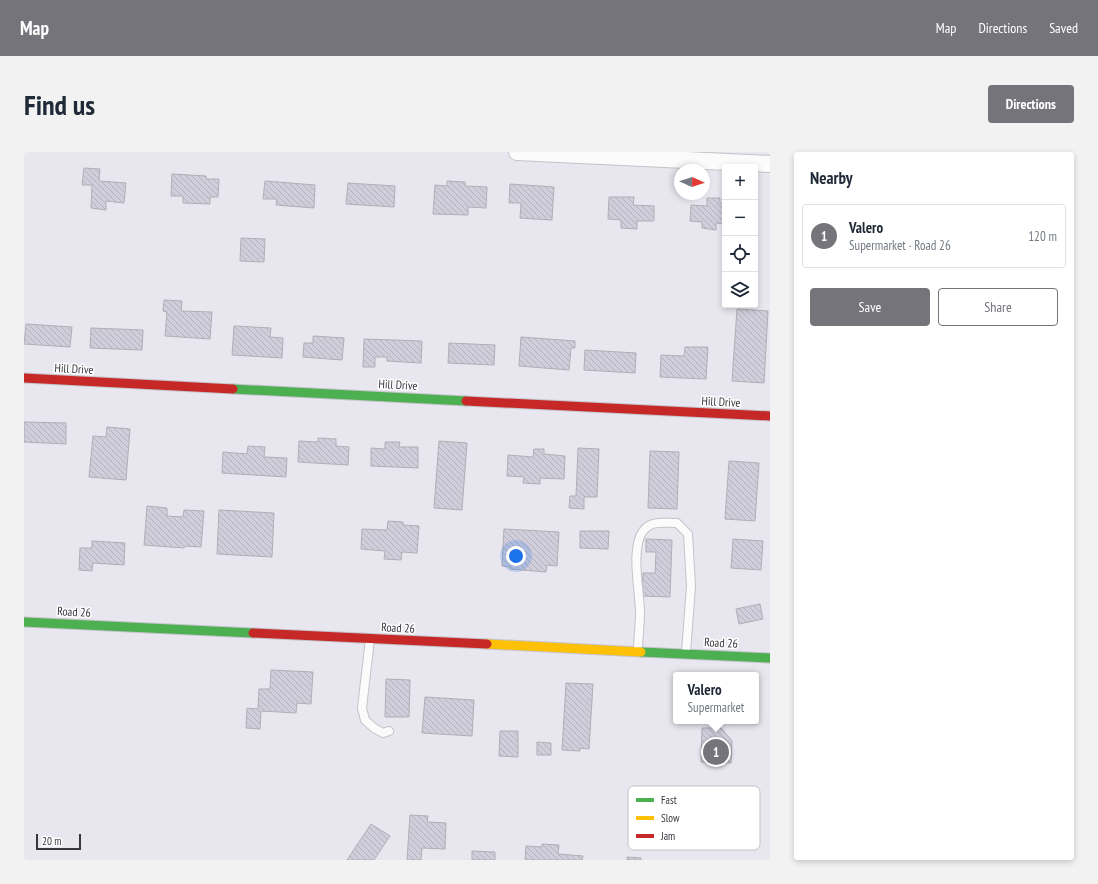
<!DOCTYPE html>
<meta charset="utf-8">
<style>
:root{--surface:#fff;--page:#f2f2f3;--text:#1f2937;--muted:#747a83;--line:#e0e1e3;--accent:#76747b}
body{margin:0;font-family:"PT Sans Narrow",sans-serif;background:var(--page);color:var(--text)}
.controls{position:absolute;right:12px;top:12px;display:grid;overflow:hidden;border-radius:4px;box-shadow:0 2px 6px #0003}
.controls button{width:36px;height:36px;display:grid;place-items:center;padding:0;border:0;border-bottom:1px solid var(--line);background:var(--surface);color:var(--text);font:20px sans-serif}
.compass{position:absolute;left:650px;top:12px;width:36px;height:36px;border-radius:50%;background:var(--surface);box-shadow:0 2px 6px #0003;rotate:93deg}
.scale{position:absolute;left:12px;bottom:10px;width:45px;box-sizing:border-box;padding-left:4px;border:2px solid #38373d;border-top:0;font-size:11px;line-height:14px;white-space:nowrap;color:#38373d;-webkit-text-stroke:3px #fff;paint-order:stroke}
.you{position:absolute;left:492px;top:404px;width:14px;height:14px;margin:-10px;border:3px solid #fff;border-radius:50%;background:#1a73e8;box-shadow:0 0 0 6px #1a73e833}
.badge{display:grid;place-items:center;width:26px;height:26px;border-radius:50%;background:var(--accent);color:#fff;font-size:13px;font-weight:700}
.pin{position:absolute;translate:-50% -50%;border:2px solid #fff;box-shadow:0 1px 4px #0006}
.popup{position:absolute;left:649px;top:520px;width:86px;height:52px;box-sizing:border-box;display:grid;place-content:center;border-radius:4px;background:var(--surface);filter:drop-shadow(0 1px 3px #0005);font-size:13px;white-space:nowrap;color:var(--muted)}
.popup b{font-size:15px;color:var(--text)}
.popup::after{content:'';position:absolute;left:50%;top:100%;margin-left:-8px;border:8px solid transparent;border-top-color:var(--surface)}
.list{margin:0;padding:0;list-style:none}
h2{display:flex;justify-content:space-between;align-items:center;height:52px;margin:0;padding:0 16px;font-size:17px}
h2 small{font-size:13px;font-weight:400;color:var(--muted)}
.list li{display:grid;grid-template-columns:26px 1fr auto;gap:12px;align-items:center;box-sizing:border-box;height:64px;margin:0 8px 8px;padding:0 8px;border:1px solid var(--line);border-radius:4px}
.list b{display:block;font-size:15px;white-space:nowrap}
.list p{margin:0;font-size:13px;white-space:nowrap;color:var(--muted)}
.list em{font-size:13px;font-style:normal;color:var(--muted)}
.actions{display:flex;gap:8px;padding:12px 16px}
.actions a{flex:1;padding:9px 0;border:1px solid var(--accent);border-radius:4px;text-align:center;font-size:14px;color:var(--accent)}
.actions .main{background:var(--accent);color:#fff}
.icon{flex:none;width:22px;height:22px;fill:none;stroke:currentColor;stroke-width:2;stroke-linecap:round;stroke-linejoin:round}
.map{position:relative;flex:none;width:746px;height:708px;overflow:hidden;border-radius:4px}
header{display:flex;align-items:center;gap:24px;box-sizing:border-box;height:56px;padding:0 20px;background:var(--accent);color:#fff}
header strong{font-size:19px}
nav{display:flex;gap:22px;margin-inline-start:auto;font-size:14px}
.intro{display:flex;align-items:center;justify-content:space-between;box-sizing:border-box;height:96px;padding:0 24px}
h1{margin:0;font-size:28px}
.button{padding:10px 18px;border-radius:4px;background:var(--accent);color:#fff;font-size:14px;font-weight:700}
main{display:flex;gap:24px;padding:0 24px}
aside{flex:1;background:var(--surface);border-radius:4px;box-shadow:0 2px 6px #0003}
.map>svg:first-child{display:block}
.building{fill:url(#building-back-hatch);stroke:#b0afb5}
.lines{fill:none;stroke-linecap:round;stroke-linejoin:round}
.lane-casing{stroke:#c4c3c9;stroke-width:10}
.street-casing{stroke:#c4c3c9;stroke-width:18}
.fast-casing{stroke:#c4c3c9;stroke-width:11}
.slow-casing{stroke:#c4c3c9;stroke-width:11}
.jam-casing{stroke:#c4c3c9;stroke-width:11}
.lane{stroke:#fcfbfc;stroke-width:8}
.street{stroke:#fcfbfc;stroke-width:16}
.fast{stroke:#4caf50;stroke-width:9}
.slow{stroke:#ffc107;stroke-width:9}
.jam{stroke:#c62828;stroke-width:9}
.labels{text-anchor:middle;stroke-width:3;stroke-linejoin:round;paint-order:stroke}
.street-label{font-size:12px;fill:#38373d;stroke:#fff}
.key{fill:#fff;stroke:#c3c3c5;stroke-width:1}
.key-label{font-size:11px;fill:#38373d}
</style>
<header>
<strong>Map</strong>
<nav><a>Map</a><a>Directions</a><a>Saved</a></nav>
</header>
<div class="intro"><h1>Find us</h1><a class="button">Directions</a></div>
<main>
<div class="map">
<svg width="746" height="708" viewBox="0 0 746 708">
<defs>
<pattern id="building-back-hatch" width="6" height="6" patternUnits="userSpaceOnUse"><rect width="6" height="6" fill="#d1cedc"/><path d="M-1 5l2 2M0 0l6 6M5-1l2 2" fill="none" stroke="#b4b2be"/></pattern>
</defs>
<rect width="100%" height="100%" fill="#e8e6ee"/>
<!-- building -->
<g class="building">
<polygon points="60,16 76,17 75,29 102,31 100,51 82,49 82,58 67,56 68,33 58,33"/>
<polygon points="148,22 182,24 182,27 195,27 194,45 186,45 186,52 159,51 159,44 147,44"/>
<polygon points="241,29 291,33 290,56 252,53 253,47 239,47"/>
<polygon points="423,29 441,30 441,34 463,35 462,56 444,55 444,63 409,62 411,33 423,34"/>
<polygon points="324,31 371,34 370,55 322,52"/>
<polygon points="486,32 530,35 528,68 496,66 497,51 485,51"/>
<polygon points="585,45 610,45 609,53 630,54 630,69 613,69 613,77 597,76 597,68 584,67"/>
<polygon points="683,46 696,46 696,51 701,52 701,72 692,71 692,78 678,76 678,70 666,69 667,53 683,54"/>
<polygon points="217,86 241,87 240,110 216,109"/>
<polygon points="140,148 158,149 157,159 188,160 186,187 141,184 143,160 139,159"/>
<polygon points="713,157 744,159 740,231 708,229"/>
<polygon points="2,172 48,175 46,195 0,192"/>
<polygon points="210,174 247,176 246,185 259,186 258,206 208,203"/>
<polygon points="67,176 119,178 118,198 66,196"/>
<polygon points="289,184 320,186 318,208 279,205 280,191 289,191"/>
<polygon points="497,185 551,189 551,196 547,196 545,218 495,214"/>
<polygon points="340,187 398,189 397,211 363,209 363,205 351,205 351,215 339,215"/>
<polygon points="425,191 471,193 470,213 424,211"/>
<polygon points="661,195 684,195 682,227 636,225 637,203 660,204"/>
<polygon points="561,198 612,201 611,221 560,218"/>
<polygon points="0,270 42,271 42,292 0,290"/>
<polygon points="83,275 106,277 102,328 65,325 69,284 82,285"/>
<polygon points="294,286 312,287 312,294 325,295 324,313 274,310 275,289 294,290"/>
<polygon points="415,289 443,291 438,358 410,356"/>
<polygon points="361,290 376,290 375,295 394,295 394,316 347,314 347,296 361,297"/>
<polygon points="224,294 241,295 240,305 263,306 262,325 198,321 199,300 223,302"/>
<polygon points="554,296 575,297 573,345 560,345 560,357 545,356 546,344 552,344"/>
<polygon points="510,297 520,297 520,302 541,304 540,327 516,326 516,332 499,331 500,325 483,324 484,303 509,305"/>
<polygon points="626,299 655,300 653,357 624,356"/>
<polygon points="705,309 735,311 731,369 701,367"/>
<polygon points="123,354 143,356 143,364 159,365 160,358 180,359 177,395 161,394 160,396 120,393"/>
<polygon points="195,358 250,361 248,405 193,402"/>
<polygon points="364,369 379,370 379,373 395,374 393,401 378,400 377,408 360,407 361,399 337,397 338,377 363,378"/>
<polygon points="480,377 535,380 533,414 523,413 522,420 486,417 486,415 478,414"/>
<polygon points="556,379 585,379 584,397 556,396"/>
<polygon points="622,387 648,388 646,445 618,444 619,421 631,421 632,400 622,400"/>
<polygon points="709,387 739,389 737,418 707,416"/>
<polygon points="68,389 101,391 100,413 69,411 68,419 55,418 56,396 68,396"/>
<polygon points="736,452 739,467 715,472 712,457"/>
<polygon points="247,518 289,520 287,552 273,551 272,561 237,559 236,577 222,576 223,556 234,557 235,537 246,537"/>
<polygon points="362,527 386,528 385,565 361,565"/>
<polygon points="542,531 569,532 565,597 556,596 556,599 538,598"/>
<polygon points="732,539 734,539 732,572 713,570 713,569 732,569"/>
<polygon points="401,545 450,548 448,584 398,581"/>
<polygon points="678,576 697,576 708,589 707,611 677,610"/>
<polygon points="476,579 494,579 494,605 475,604"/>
<polygon points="513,590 527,591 527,603 513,603"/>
<polygon points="386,663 404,664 403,670 422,671 421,697 398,696 397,708 383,708"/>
<polygon points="347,672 366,684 350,708 323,708"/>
<polygon points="518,692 535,693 534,702 559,704 558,708 501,708 502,694 518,695"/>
<polygon points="448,699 471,700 471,708 448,708"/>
<polygon points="603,705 617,706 617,708 603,708"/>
</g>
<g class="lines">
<defs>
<g id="lane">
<polyline points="346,487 338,556 341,568 350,576 359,581 365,579"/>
<path d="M614,499c0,-13 2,-25 2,-38 0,-21 -10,-64 3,-82 8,-11 22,-8 34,-8l11,11 3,52 -5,67"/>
</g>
<polyline id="street" points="493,0 746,12"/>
<g id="fast">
<polyline points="209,237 442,249"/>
<polyline points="0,470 229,481"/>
<polyline points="617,500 746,506"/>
</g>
<polyline id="slow" points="463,492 617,500"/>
<g id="jam">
<polyline points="0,226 209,237"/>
<polyline points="442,249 746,264"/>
<polyline points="229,481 463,492"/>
</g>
</defs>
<!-- lane casing -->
<use href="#lane" class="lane-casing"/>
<!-- street casing -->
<use href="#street" class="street-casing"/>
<!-- fast casing -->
<use href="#fast" class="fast-casing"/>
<!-- slow casing -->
<use href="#slow" class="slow-casing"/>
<!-- jam casing -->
<use href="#jam" class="jam-casing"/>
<!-- lane -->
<use href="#lane" class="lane"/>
<!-- street -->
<use href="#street" class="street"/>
<!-- fast -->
<use href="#fast" class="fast"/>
<!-- slow -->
<use href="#slow" class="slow"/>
<!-- jam -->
<use href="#jam" class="jam"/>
</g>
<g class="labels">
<!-- street labels -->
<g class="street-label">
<text transform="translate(50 217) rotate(3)" y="4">Hill Drive</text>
<text transform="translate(374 233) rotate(3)" y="4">Hill Drive</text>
<text transform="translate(697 250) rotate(3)" y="4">Hill Drive</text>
<text transform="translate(50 460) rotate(3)" y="4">Road 26</text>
<text transform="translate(374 476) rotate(3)" y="4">Road 26</text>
<text transform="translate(697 491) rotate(3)" y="4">Road 26</text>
</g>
</g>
<!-- legend -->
<rect x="604" y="634" width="132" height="64" rx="6" class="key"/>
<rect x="612" y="646" width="18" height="4" fill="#4caf50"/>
<rect x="612" y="664" width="18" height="4" fill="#ffc107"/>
<rect x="612" y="682" width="18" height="4" fill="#c62828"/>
<g class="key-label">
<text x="637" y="652">Fast</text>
<text x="637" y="670">Slow</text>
<text x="637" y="688">Jam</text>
</g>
</svg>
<div class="controls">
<button>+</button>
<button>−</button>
<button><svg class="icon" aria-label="locate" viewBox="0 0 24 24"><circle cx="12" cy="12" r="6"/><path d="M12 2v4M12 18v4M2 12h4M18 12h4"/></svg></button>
<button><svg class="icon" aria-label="layers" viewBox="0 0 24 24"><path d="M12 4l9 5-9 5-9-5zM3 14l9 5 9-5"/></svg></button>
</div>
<svg class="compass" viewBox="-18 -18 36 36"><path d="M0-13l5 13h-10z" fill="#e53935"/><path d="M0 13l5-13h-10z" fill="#747a83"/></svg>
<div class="scale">20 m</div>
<div class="you"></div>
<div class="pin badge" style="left:692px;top:600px">1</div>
<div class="popup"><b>Valero</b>Supermarket</div>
</div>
<aside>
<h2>Nearby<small></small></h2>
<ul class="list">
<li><span class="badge">1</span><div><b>Valero</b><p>Supermarket · Road 26</p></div><em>120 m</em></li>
</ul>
<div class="actions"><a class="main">Save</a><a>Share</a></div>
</aside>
</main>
